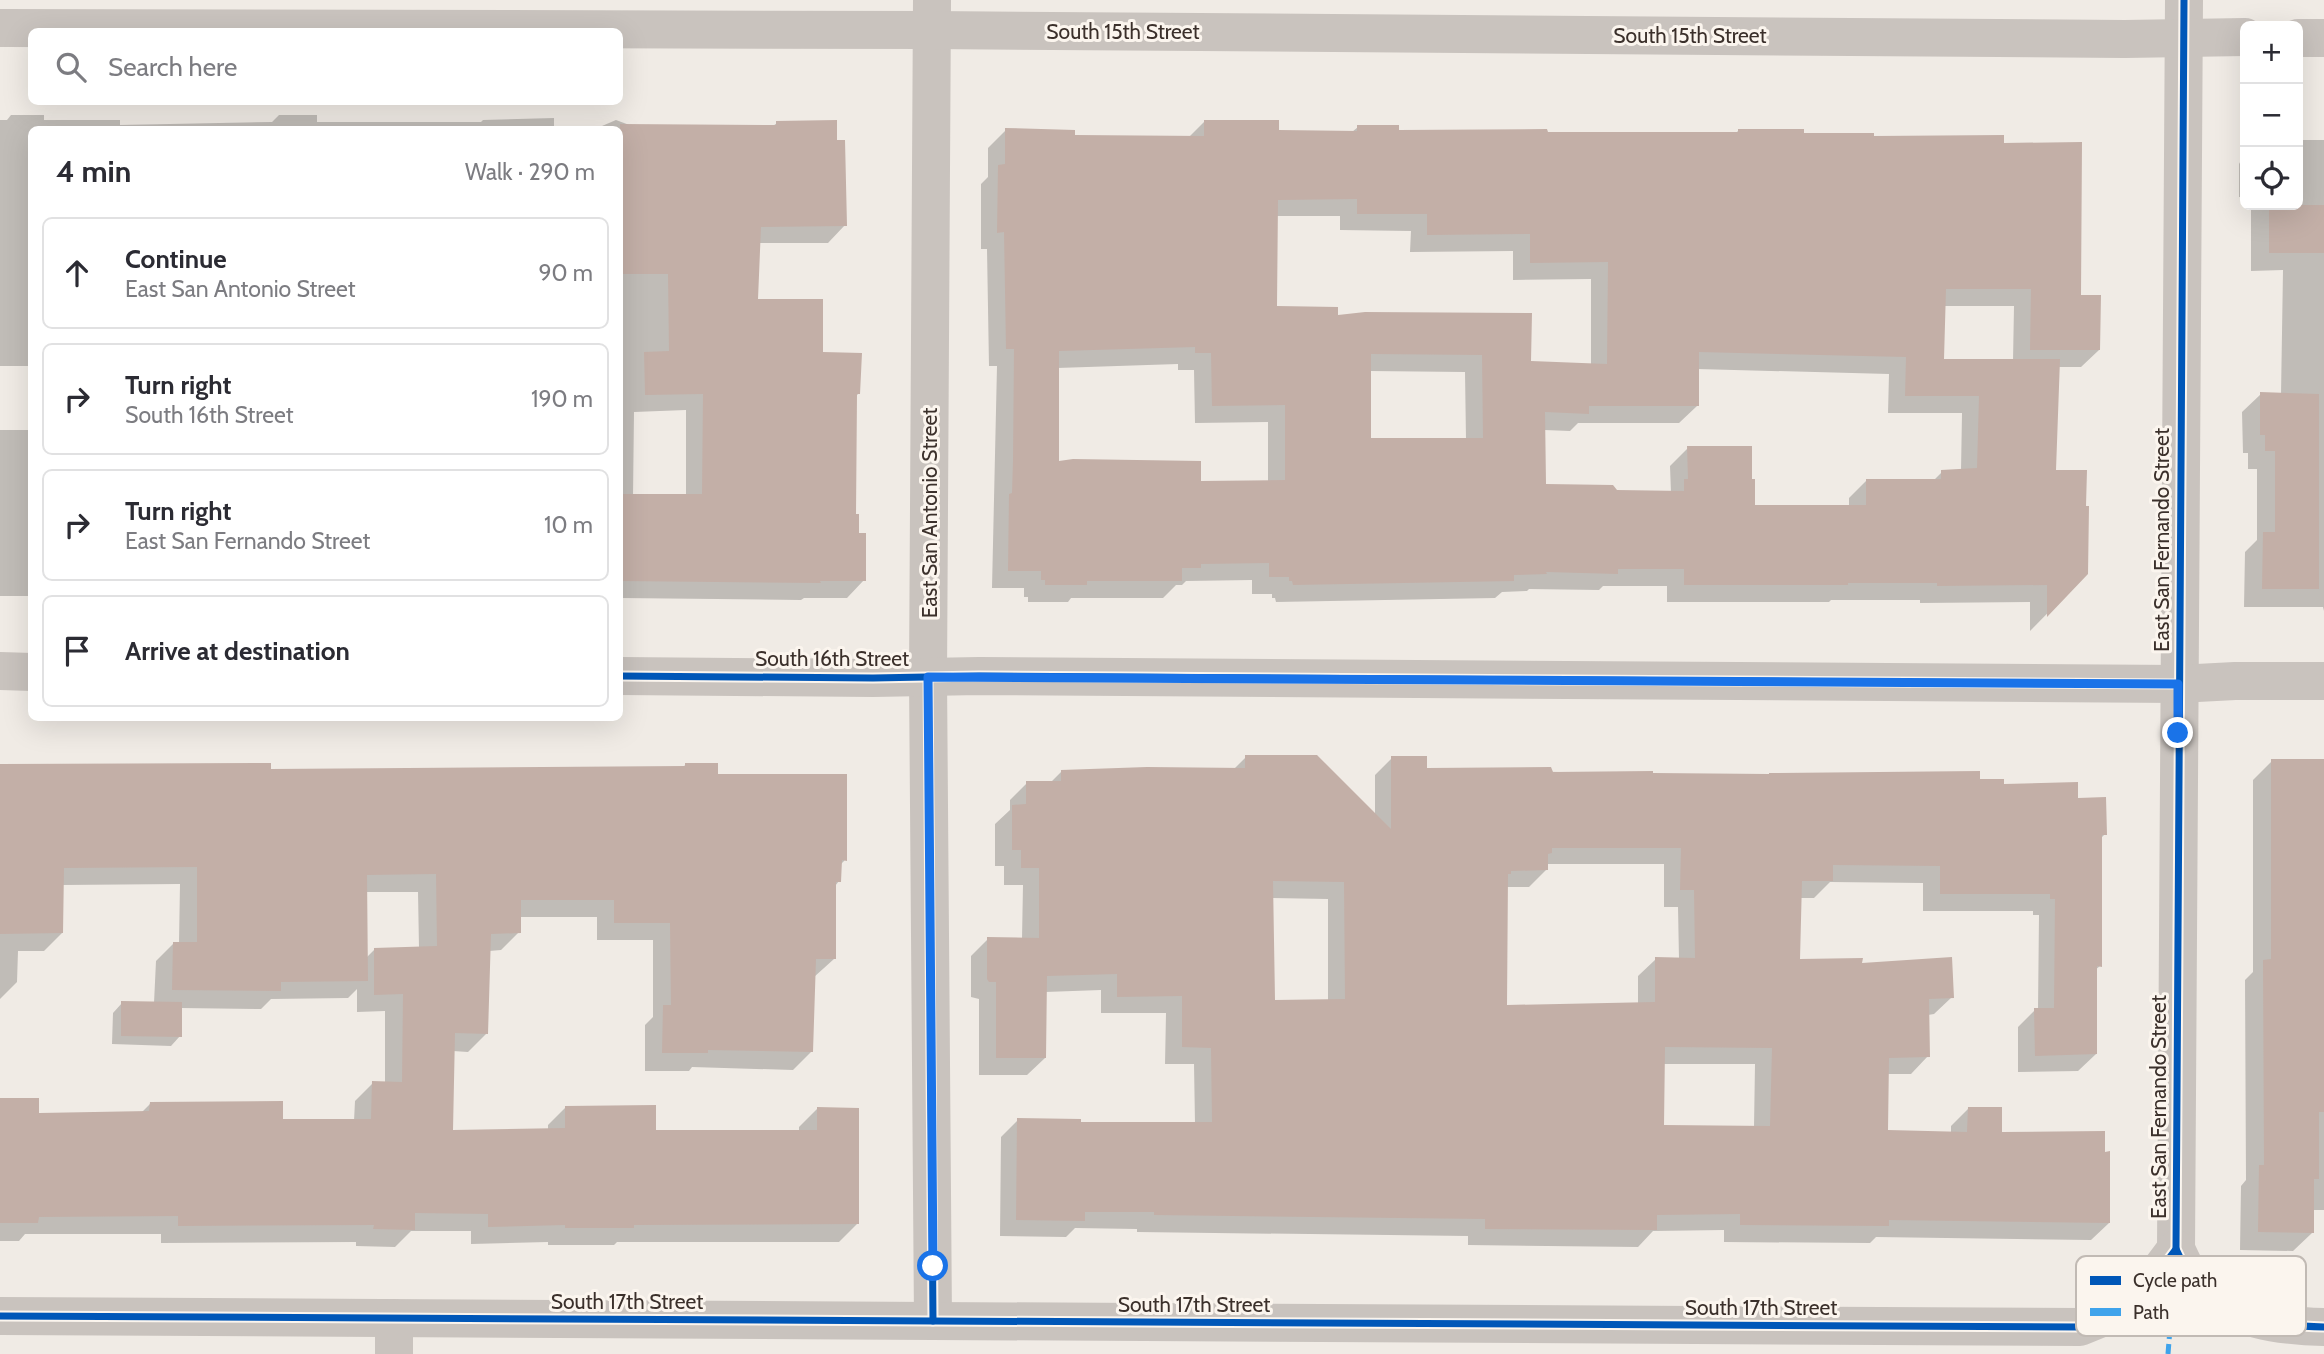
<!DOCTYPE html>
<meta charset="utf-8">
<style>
:root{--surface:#fff;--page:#f7f7f7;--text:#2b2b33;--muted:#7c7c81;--line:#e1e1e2}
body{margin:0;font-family:Cabin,sans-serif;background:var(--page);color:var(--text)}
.controls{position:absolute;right:21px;top:21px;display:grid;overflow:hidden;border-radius:10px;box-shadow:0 7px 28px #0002}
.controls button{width:63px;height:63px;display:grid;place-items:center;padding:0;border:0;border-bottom:2px solid var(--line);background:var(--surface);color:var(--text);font:35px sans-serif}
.stop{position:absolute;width:21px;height:21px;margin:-16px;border:5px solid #1a73e8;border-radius:50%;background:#fff}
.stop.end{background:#1a73e8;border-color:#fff;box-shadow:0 2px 7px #0008}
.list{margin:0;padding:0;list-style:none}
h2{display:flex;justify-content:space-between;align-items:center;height:91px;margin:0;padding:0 28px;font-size:30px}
h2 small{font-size:23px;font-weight:400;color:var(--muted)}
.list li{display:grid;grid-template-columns:46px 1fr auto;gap:21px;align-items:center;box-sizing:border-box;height:112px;margin:0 14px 14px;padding:0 14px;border:2px solid var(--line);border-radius:10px}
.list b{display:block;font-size:26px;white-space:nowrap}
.list p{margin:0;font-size:23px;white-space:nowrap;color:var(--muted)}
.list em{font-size:23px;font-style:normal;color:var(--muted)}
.icon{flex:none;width:38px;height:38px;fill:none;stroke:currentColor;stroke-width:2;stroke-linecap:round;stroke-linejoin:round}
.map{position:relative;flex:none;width:2324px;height:1354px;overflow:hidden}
.search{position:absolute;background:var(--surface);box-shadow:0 7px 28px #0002;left:28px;top:28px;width:595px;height:77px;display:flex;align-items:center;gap:18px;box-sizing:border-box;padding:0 24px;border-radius:10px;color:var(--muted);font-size:26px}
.panel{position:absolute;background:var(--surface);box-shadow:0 7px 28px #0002;left:28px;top:126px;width:595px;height:595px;border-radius:10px}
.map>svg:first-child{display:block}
.shadow{fill:#0003;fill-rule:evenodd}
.building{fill:#c3afa7;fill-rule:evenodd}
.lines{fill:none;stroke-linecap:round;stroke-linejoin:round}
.minor{stroke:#c9c3be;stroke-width:38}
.quiet{stroke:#3fa3eb;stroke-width:5;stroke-dasharray:10 5;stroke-linecap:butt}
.cycleway-casing{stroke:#fbf5ee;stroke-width:11}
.cycleway{stroke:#0057b8;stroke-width:7}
.route{stroke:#1a73e8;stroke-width:9}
.labels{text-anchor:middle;stroke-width:6;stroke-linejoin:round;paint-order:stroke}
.street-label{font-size:21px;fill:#3b302b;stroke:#fbf5ee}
.key{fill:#fbf5ee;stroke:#c1bab4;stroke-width:2}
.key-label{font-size:19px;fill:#3b302b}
</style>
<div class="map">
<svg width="2324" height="1354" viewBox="0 0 2324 1354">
<rect width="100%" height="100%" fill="#f0ebe5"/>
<!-- shadow -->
<g class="shadow">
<path d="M11,115h33v5h76v5l152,-3 7,-7h38v7h164l2,-2 71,-2v8h48l14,-6 16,6h141l4,-3 59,19 9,83 -17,18h-70l-2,58 66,53 37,39 -3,3 -2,120 10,64 -17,18h-43l-3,2 -181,-2v-468h-588v236h-32v-246h7zM686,410v86h-53l1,-84z"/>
<path d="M1205,121l72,11h75l6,-5 40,5 148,2h189l3,-3 264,13 78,153 19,53 -18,17h-23l-3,105 32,101 -57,58v-29l-110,1v-3h-89l-2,2h-162v-16h-64l-4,4 -70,-1 -2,2 -25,1 -7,6 -219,4 -1,-4h-3v-4h-20v-14l-66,1 -4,4h-6l-13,13h-92l-3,4h-40v-5h-4v-9h-32l5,-222h-8l-2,-117h-6v-65l7,-7v-29l18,-18 67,7h116zM1276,216h64v14l71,1 -1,21 103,-1v29l78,-1v86l-62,-2 -192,-46 -62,-9zM1944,306h70l-1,55h-70zM1178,364v6h16l1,53 73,-1v60l-69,1 -142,-20v-95zM1697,369l192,5 -1,39h74l-1,58 -19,1 -9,9 -66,-1 -18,18v9h-95l-4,-26 -62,-33 -18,18 1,27 -55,-1 -72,-6v-56l26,1 8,-8h101l18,-17zM1369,371l96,1 1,68h-97z"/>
<polygon points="2298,128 2301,129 2301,140 2324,140 2324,611 2323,607 2244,607 2245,552 2257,540 2257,469 2248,469 2248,453 2243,453 2242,412 2261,394 2281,395 2283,270 2251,271 2251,205 2298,205"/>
<polygon points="2245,153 2245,197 2239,197 2239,164"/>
<rect x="0" y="430" width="32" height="166"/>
<path d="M1246,757l129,58v-40l17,-17 33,11 554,12 97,19 29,34 -5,5v127l-5,4 1,84 -18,17 -60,1v-45l17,-17h3l1,-95h-6v-4h-110v-28l-93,-1 -16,16h-14l-2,62 62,4 92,33 -18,17 -6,1v41l-17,18h-24l-1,58 65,1v-7l18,-18 140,115 -18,17 -215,-3 -6,6 -146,-1v-12l-71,1 -15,16 -170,-2v-9l-331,-4v-3l-62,-1 -9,9 -66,-1 1,-99 17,-17 61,4h116l-1,-60h-29l1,-51h-65v-23l-56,2v66l-18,17h-48v-76l-8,-2v-41l17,-17h34l1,-54h-19v-19h-9v-42l15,-14v-10l17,-17h23l12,-12 171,-1zM1546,864h118v43h14l1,52h-23l-18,17v28l-133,3 1,-120h23l17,-17zM1272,898l56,1v102h-55zM1663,1064h92l-1,63h-92z"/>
<polygon points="2272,761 2324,761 2324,1210 2312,1210 2312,1233 2293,1251 2240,1250 2241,1186 2246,1180 2245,980 2253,972 2253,780"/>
<path d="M685,765l32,11 128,84 -5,5 -1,16 -4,5 -1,73 -20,18 -3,75 -18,18 -101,-3 -3,4h-44v-46l8,-8v-77h-56v-23h-78v15l-18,18 -12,1 -3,83 -18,18 -15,-1 -2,81 97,-2v-5l18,-18 88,24 145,1v-5l18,-18 40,115 -18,18h-222l-3,3h-66v-3l-77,2v-13h-60l-16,16 -39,-1v-4l-195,1v-9h-136l-6,7h-19v-141l37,14 104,-1 9,-9 131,17h73l1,-20 18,-18h12v-72l-28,1v-23l-9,9 -77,1 -10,10 -81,-1v28l-9,10 -59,-2 1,-31 9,-10h32l2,-42 18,-18h5l1,-59 -118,1v48l-18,18h-26l-1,31 -17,17v-233l269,5 414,-3zM365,892h53l1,56 -44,1 -9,9z"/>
</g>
<!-- building -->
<g class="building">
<polygon points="837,120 837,140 845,140 847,226 761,227 758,299 823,299 823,352 862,353 860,394 857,394 856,514 859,514 859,533 866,533 866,581 820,581 821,583 620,581 620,494 702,494 703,394 645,395 644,352 669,351 668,274 620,274 620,124 776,125 776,121"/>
<path d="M1204,120h75v10l78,1v-6h42v5l148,-1 1,3h190v-3h66v4h70v3l130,-1v8l78,-1 -1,153h20l-1,55h-70l1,-61h-85l-2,70h116l-4,111h31l-1,36h3l-1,68 -41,43v-32l-110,1v-3h-89v2h-164v-16h-66v5l-72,-2 1,2 -33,1v6l-221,4 -1,-4h-3v-4h-20v-14l-68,1v4h-19v13h-95v4h-42v-5h-4v-9h-33l1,-77 3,-1 1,-32 1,-112h-8l-2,-117 -7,1 1,-68 7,-1v-36l70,2v5l129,1zM1357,199v15h70v21l103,-1v29l78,-1 -1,102 -76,-3 1,-48 -167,-1 -27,3v-8l-61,-1 1,-106zM1195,347v6h16l1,53 73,-1v75l-84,1v-20l-128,-2 -14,2v-110zM1699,352l207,5 -1,39h74l-2,72 -36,2v9h-75v26h-111v-26h-3v-33h-65l1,33h-4v12l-67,-1 -4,-5 -67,-1 -1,-72 44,2v-8h110zM1371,354l111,1 1,83h-112z"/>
<rect x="2269" y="205" width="55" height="48"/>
<polygon points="2260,392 2319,394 2319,589 2262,589 2263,532 2275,532 2275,451 2265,451 2265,435 2260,435"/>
<path d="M1245,755h72l74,74v-73h36v12l124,-1 2,5 100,-1v2l116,1v-1l211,-2v8h24v5l74,-2v16l28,-1 1,38h-5v132l-5,-1v88l-62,2 -1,-48h20l1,-109h-5v-5h-110v-28l-107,-1v16h-31l-2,78 63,-1 -1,5 90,-6 2,41 -25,1 1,58 -41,1 -1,72 79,2 1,-25h34v25l103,-1v21l5,-1v72l-221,-3v6l-149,-1v-11l-83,1v15l-172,-1v-10l-331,-4v-3h-69v9l-69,-1 1,-102 64,1v3h131l-1,-74 -29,-1v-51l-65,1v-23l-70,2 -1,82h-50v-76h-7l-2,-3v-42l52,1v-70h-18v-18h-9v-45l14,-1v-23h35v-11l86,-3 98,1zM1552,848h129l-1,42h14l1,68 -40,-1v45l-148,3 1,-131h3v-3l37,-1v-16l4,-1zM1273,881l71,1 1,117 -70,1zM1665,1047l107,1 -2,78 -106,-1z"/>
<polygon points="2271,759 2324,759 2324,1112 2319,1112 2319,1179 2314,1179 2314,1233 2258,1232 2259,1165 2264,1165 2263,960 2271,959"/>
<polygon points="271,763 271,769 685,766 685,763 718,763 718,774 847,774 847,861 842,860 841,882 836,882 836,959 816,959 813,1052 708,1050 708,1053 662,1053 663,1005 671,1005 670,923 614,923 614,900 521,900 521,933 491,934 488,1034 455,1033 453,1130 565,1128 565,1106 656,1105 656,1130 817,1130 817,1107 859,1108 859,1224 634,1225 634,1228 565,1228 565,1225 488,1227 488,1214 415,1213 415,1230 373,1229 374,1225 178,1226 178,1216 39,1217 38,1223 0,1223 0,1098 39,1098 39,1113 149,1111 150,1102 283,1101 283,1119 371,1119 372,1081 402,1082 403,994 374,995 374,948 437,946 436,874 367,875 368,981 281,982 281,991 172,990 173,942 197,942 197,867 64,868 63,933 0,934 0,764"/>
<polygon points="121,1001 182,1002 182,1037 121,1036"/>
</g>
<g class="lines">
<!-- minor -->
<g class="minor">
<polyline points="932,0 928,677 933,1321"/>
<path d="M2184,0l-8,1249c6,12 12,28 22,38 32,33 83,39 126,40"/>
<polyline points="0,28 932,30 2125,39 2245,37"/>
<polyline points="2298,38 2324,38"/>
<polyline points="0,671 32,672"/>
<polyline points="620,676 873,678 979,676 2178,684 2235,681 2324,681"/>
<polyline points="0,1316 2080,1327 2134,1305 2176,1249"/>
<polyline points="394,1318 394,1354"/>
</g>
<!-- quiet -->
<polyline class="quiet" points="2168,1354 2176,1252"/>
<defs>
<g id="cycleway">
<path d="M2184,0l-8,1249c6,12 12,28 22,38 32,33 83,39 126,40"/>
<polyline points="620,676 873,678 979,676 2178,684"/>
<polyline points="928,677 933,1321"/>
<polyline points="0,1316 2080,1327 2134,1305 2176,1249"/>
</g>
</defs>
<!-- cycleway casing -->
<use href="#cycleway" class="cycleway-casing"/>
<!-- cycleway -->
<use href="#cycleway" class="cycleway"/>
</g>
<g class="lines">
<!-- route -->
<polyline class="route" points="933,1266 928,677 2178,684 2178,733"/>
</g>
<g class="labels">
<!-- street labels -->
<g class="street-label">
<text x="1123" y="39">South 15th Street</text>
<text x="1690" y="43">South 15th Street</text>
<text transform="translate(930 513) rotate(-90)" y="7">East San Antonio Street</text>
<text transform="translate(2162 540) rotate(-90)" y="7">East San Fernando Street</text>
<text x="832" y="666">South 16th Street</text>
<text transform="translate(2159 1107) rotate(-90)" y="7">East San Fernando Street</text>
<text x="627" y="1309">South 17th Street</text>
<text x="1194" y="1312">South 17th Street</text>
<text x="1761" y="1315">South 17th Street</text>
</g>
</g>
<!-- legend -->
<rect x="2076" y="1256" width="230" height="80" rx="10" class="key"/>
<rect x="2090" y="1276" width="31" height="9" fill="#0057b8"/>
<rect x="2090" y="1308" width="31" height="8" fill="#3fa3eb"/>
<g class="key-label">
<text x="2133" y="1287">Cycle path</text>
<text x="2133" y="1319">Path</text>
</g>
</svg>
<div class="controls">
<button>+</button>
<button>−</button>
<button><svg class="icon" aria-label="locate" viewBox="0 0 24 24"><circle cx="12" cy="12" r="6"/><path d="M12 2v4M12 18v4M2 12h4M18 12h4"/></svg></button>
</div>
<div class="stop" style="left:933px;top:1266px"></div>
<div class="stop end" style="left:2178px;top:733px"></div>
<div class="search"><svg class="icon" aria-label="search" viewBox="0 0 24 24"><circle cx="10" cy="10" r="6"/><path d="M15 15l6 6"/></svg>Search here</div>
<section class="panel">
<h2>4 min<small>Walk · 290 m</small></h2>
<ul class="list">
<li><svg class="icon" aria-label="ahead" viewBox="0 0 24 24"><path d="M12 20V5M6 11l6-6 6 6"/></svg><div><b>Continue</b><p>East San Antonio Street</p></div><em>90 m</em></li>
<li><svg class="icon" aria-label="right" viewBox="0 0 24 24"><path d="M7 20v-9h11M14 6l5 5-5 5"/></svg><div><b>Turn right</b><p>South 16th Street</p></div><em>190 m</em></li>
<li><svg class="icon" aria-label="right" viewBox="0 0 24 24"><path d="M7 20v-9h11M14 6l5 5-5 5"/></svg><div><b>Turn right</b><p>East San Fernando Street</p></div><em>10 m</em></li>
<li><svg class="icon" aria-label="arrive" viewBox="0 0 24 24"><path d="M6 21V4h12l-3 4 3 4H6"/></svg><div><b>Arrive at destination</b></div></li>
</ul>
</section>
</div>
